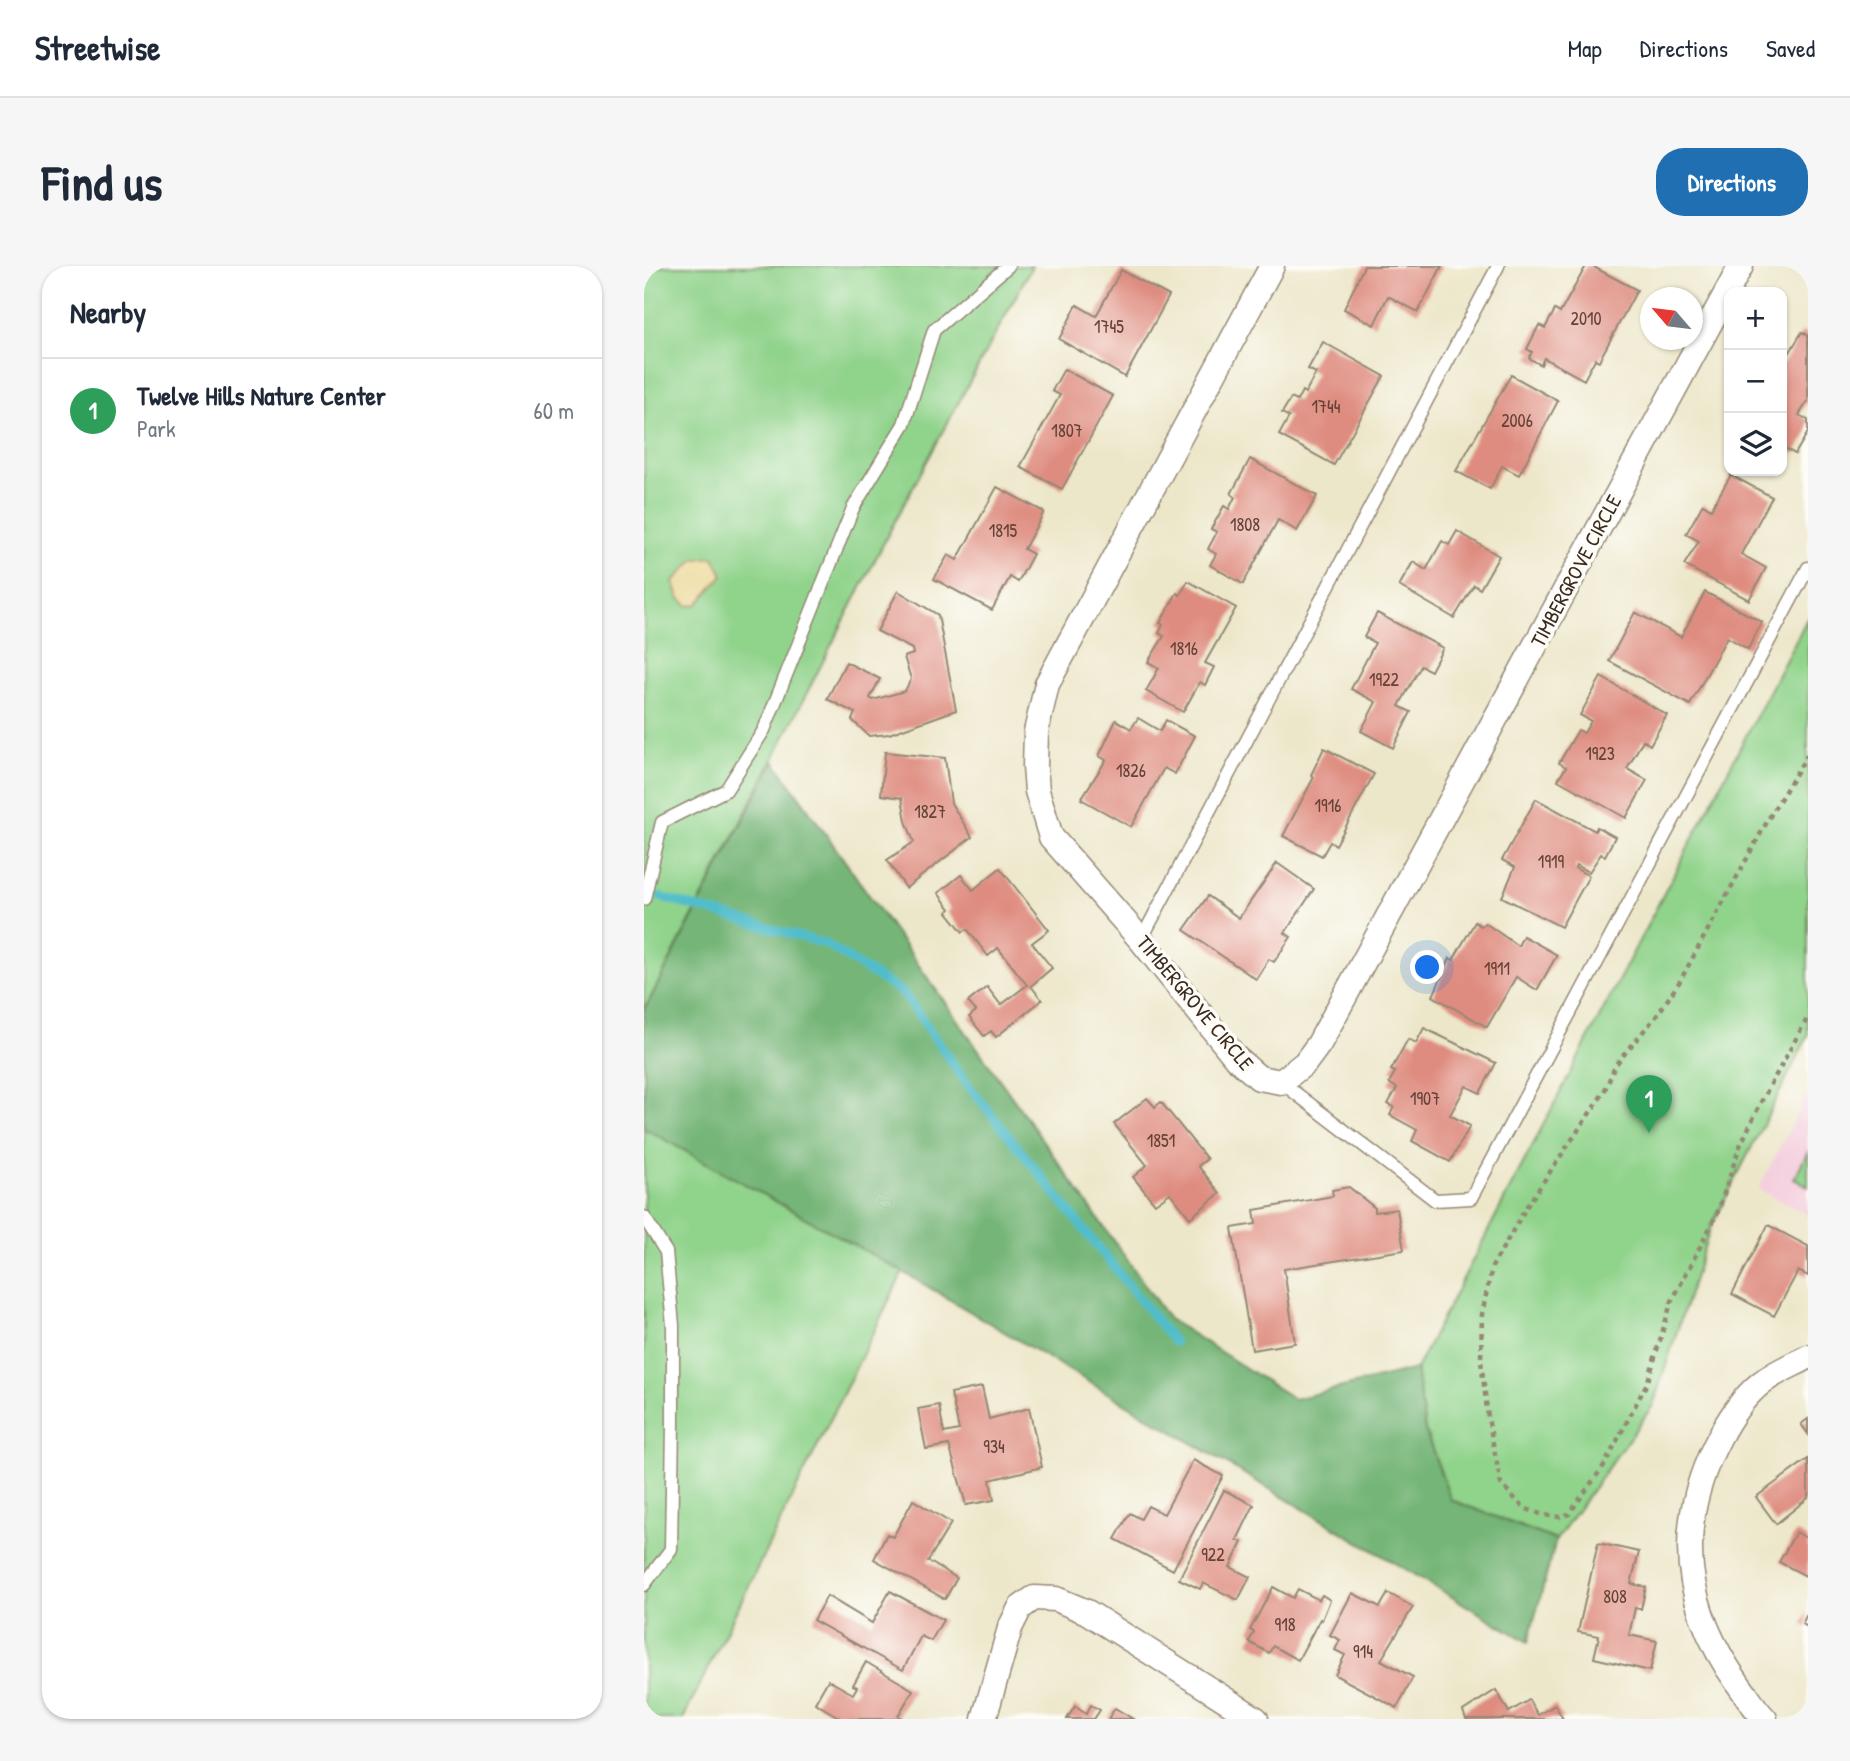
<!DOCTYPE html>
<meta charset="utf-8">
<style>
:root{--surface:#fff;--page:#f6f6f7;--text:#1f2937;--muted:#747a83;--line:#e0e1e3;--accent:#1f6fb2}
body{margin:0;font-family:"Patrick Hand",sans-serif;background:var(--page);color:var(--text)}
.controls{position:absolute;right:21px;top:21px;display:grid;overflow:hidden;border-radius:14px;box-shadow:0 2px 5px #0004}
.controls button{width:63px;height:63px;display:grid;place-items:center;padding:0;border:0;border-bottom:2px solid var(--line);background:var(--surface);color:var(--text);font:35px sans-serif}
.compass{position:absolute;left:996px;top:21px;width:63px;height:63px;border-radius:50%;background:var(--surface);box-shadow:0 2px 5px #0004;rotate:298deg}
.you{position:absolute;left:784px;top:702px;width:24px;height:24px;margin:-18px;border:5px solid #fff;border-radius:50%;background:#1a73e8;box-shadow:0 0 0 10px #1a73e833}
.badge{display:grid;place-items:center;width:46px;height:46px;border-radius:50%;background:var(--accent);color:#fff;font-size:23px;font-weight:700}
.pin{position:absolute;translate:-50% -58px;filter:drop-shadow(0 2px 4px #0008)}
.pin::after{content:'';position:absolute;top:37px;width:24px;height:21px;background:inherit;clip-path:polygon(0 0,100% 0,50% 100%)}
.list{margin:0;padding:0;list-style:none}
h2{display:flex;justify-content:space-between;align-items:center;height:91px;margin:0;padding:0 28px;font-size:30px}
h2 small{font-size:23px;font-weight:400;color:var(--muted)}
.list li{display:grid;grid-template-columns:46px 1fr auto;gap:21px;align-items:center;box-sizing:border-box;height:105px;padding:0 28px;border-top:2px solid var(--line)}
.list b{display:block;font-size:26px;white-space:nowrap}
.list p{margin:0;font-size:23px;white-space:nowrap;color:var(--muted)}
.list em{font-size:23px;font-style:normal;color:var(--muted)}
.icon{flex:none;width:38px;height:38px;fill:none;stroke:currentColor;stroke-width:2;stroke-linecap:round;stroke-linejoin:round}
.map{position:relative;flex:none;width:1164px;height:1453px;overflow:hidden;border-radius:28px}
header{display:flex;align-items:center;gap:42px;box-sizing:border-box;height:98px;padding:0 35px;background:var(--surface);border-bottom:2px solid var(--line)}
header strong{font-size:33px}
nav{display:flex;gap:38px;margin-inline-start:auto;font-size:24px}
.intro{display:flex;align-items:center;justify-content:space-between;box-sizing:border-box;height:168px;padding:0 42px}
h1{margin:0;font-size:49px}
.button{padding:18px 32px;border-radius:28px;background:var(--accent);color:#fff;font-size:24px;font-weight:700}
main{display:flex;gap:42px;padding:0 42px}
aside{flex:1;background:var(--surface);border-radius:28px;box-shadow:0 2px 5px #0004}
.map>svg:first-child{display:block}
.built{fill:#f4cfde}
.green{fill:#90d38b;stroke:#667e54;stroke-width:2}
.forest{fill:#74b577;stroke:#58704a;stroke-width:2}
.sand{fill:#eeda9e;stroke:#94825e;stroke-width:2}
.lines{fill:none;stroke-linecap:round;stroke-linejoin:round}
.stream{stroke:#51bdcb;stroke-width:9}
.building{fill:#df8c80}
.service-casing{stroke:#948874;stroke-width:15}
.minor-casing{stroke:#948874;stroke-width:27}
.path{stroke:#948874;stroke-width:4.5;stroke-dasharray:5 5;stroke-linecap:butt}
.service{stroke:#fff;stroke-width:12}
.minor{stroke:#fff;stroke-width:24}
.labels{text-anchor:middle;stroke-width:7;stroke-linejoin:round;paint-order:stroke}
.number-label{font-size:18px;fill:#644236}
.street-label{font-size:21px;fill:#3b2a1e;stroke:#fdfcf7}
</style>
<header>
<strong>Streetwise</strong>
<nav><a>Map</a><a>Directions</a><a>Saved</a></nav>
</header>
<div class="intro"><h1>Find us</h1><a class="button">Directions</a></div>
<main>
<aside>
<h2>Nearby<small></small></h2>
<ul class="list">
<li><span class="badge" style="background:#2e9e5b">1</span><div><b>Twelve Hills Nature Center</b><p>Park</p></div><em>60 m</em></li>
</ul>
</aside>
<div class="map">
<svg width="1164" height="1453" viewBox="0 0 1164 1453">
<rect width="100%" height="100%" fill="#fdfcf7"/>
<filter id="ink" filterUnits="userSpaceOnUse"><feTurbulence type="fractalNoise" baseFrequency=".0143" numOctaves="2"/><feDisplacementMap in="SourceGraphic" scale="14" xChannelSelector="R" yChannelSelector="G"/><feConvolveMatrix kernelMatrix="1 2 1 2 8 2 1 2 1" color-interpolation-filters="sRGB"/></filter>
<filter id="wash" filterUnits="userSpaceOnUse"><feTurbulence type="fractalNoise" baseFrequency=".00686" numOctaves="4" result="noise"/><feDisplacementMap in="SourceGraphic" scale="28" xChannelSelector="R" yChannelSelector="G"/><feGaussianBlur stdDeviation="1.57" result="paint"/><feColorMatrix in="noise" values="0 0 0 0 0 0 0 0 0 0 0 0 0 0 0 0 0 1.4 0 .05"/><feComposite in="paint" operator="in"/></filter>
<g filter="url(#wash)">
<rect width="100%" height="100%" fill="#ede7ca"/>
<!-- built -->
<polygon class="built" points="1164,827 1164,949 1114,923"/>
<!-- green -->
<g class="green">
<polygon points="0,0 388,0 253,251 0,745"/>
<polygon points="1164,351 1164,770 1066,963 1009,1139 912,1274 807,1234 781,1164 772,1103"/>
<polygon points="0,862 259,1006 39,1453 0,1453"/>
<polygon points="1164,885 1164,920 1150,913"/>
</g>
<!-- forest -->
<polygon class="forest" points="130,495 525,1053 650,1133 772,1103 781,1164 807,1234 912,1274 884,1376 259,1006 0,862 0,745"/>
<!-- sand -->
<polygon class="sand" points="70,291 79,309 54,338 45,340 36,333 29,316 51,293"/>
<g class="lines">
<!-- stream -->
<polyline class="stream" points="16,631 182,678 260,728 320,814 530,1076"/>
</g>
<g id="blocks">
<!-- building -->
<g class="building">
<polygon points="720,0 798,0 774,46 744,30 730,59 700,43"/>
<polygon points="942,0 948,0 993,24 955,95 951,93 940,114 900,92 897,99 885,92 888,86 883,83 895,59 901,62 911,44 916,47"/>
<polygon points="477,4 525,30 481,111 415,73 433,39 452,50"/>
<polygon points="1158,66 1164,69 1164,135 1155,149 1164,154 1164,166 1151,188 1138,180 1138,99"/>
<polygon points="679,76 740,110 690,199 635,169 645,151 638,147 647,132 653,135 658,125 661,127 672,107 664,103"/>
<polygon points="420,103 469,130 418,223 376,201 416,129 408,125"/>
<polygon points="867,109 914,135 875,209 858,200 846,223 812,205"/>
<polygon points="606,193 673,230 653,265 634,254 599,318 566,299 572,288 564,283 573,266 567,263 580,240 585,243 591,231 587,228"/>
<polygon points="1087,209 1128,231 1097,288 1122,302 1105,334 1040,299 1055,275 1042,268 1059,238 1067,243"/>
<polygon points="353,221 400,246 380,283 389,288 374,316 366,311 348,344 290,313 304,289 313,294"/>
<polygon points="813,265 855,290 836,323 830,319 810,352 755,320 769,296 782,304 798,275 805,279"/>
<polygon points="544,315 592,342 561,397 570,401 561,419 556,416 539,446 502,425 515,402 504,396 520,370 515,367 519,359 516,357 533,327 536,329"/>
<polygon points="254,325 294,349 312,444 245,468 225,470 208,454 211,447 183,433 202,396 236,413 226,432 229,434 261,425 267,413 260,391 269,388 268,383 233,365"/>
<polygon points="1061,326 1118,356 1104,383 1083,371 1046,439 965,395 991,346 1037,371"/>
<polygon points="733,347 799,382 787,405 777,400 755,440 767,446 749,482 717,465 732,436 707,423 731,377 720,371"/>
<polygon points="957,411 1023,449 1006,479 999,474 983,503 1003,514 982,552 914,514 922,501 915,497 934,464 940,467 947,455 936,449"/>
<polygon points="494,452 516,465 522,454 551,470 531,508 520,502 487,561 437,533 462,494 455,490 472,454 487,463"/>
<polygon points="680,482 730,508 692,579 686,576 678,590 639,570 670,511 667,509"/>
<polygon points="241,486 301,492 307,537 328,571 262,622 243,594 270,576 262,555 258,532 237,529"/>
<polygon points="892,533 951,565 953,561 971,571 961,590 957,588 945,606 932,599 931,602 945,610 917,661 858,631 871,601 858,594"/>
<polygon points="633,597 670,623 641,667 647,671 630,696 625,693 612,713 540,664 564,630 595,652"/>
<polygon points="356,602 405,664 388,677 408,702 387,720 398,734 352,771 347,765 340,770 325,751 332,745 324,736 343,721 357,739 383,719 354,682 344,690 323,663 319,666 303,646 306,643 294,627 317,609 329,624"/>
<polygon points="831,656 837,660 841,657 874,680 879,670 913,689 893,724 872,711 843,761 789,730 806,692 809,694"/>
<polygon points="780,762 852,797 836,827 822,820 806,849 826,860 806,896 768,875 773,864 746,849 750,841 744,838 753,822 745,817 751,806 747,804 764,773 772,777"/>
<polygon points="503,832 511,841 517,836 563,893 554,900 576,927 546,952 526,927 511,938 489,911 503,899 470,858"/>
<polygon points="705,921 731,942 731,946 753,943 760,984 640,1003 651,1077 608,1084 588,962 612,958 610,944 689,930 688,924"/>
<polygon points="1124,959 1164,980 1164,1010 1154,1005 1130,1050 1088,1028"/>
<polygon points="338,1121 345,1153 385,1142 398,1201 346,1214 350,1234 322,1239 305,1179 282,1183 274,1143 295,1139 300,1167 315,1164 307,1127"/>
<polygon points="1164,1153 1164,1168 1157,1158"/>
<polygon points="1164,1193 1164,1232 1132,1258 1112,1231"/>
<polygon points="549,1194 579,1210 529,1304 471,1273 486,1247 497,1253 504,1240 520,1248"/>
<polygon points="580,1224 610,1239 593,1274 598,1276 586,1301 606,1311 594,1334 559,1317 556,1323 535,1313"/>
<polygon points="269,1234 307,1257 284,1295 313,1312 301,1333 230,1293 243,1268 249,1271"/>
<polygon points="1152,1266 1164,1273 1164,1311 1135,1296"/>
<polygon points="954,1277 995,1286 987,1318 1002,1321 997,1343 991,1342 985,1369 1013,1375 1006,1405 950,1392 955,1370 934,1366"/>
<polygon points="629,1321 649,1332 654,1323 675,1334 678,1329 686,1334 678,1354 676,1353 654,1394 629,1380 625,1387 605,1376 610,1366 606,1364"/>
<polygon points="246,1325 299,1354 287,1375 277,1370 259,1404 169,1354 183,1330 228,1357"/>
<polygon points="708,1327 736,1341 744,1327 769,1341 737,1394 769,1411 753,1442 691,1409 701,1389 691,1384 696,1374 686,1369"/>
<polygon points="1164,1346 1164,1361 1158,1358"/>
<polygon points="222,1396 269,1424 254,1450 259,1453 198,1453 171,1437 184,1414 209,1428 213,1421 209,1419"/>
<polygon points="852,1424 865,1446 885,1434 894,1449 911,1439 919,1453 822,1453 819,1445"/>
<polygon points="447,1439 456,1444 450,1453 423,1453 431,1440 442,1448"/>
<polygon points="471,1442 489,1453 464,1453"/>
</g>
</g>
</g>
<g filter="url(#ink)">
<use href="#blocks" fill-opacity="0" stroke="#948874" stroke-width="2"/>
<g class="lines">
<defs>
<g id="service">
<polyline points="0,633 18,556 82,524 120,464 209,242 260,158 290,64 364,0"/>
<polyline points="497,674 854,0"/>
<polyline points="637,816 791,934 827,932 1164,302"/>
<polyline points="0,951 22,986 29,1059 29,1157 27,1283 0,1319"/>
</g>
<g id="minor">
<polyline points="628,0 403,418 392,466 391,500 393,525 407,571 497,674 592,792 615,812 637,816 661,797 675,778 1097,0"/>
<polyline points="340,1453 366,1362 376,1342 390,1332 412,1333 443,1346 612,1453"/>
<path d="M1121,1453c-10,-10 -18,-23 -26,-34 -54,-75 -65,-153 -25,-237 11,-23 27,-49 47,-65 14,-11 32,-18 47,-26"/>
</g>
</defs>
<!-- service casing -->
<use href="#service" class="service-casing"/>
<!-- minor casing -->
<use href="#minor" class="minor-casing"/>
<!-- path -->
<polyline class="path" points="1164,488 1130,543 1036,715 1014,748 972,798 960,826 883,940 848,1001 838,1048 837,1095 844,1152 857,1218 880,1242 899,1249 916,1251 925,1248 961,1198 1004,1115 1027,1037 1073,948 1096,880 1117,836 1164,751"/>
<!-- service -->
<use href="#service" class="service"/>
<!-- minor -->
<use href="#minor" class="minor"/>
</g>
</g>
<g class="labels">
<!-- number labels -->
<g class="number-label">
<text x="942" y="59">2010</text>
<text x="465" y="67">1745</text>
<text x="682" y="147">1744</text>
<text x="873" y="161">2006</text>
<text x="423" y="171">1807</text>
<text x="601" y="265">1808</text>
<text x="359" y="271">1815</text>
<text x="540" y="389">1816</text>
<text x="740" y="420">1922</text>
<text x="956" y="494">1923</text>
<text x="487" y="511">1826</text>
<text x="684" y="546">1916</text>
<text x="286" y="552">1827</text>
<text x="907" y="602">1919</text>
<text x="853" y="709">1911</text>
<text x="781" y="839">1907</text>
<text x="517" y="881">1851</text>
<text x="350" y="1187">934</text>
<text x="569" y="1295">922</text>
<text x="971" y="1337">808</text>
<text x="641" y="1365">918</text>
<text x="719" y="1392">914</text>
</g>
<!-- street labels -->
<g class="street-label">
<text transform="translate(932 305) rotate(-62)" y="7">TIMBERGROVE CIRCLE</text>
<text transform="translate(551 737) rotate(50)" y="7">TIMBERGROVE CIRCLE</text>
</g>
</g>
</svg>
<div class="controls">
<button>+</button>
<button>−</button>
<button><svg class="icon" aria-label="layers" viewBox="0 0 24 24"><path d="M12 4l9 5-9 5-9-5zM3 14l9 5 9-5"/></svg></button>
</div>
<svg class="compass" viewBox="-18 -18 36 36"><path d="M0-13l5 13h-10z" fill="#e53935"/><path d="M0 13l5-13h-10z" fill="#747a83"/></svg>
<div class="you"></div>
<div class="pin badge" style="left:1005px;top:867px;background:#2e9e5b">1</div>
</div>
</main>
